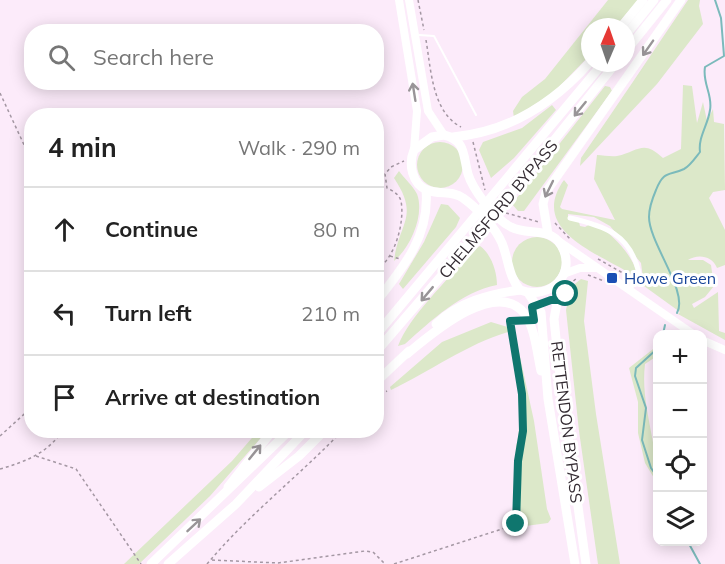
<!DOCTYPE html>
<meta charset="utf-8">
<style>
:root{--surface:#fff;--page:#f6f6f6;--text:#222;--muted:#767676;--line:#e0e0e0}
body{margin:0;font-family:Mulish,sans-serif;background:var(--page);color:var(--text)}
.controls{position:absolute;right:18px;bottom:18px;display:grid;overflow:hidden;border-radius:12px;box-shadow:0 3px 15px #0003}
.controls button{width:54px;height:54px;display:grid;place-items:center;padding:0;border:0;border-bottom:2px solid var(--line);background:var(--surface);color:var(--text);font:30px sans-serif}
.compass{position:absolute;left:581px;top:18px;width:54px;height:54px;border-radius:50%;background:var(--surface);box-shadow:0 3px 15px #0003;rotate:2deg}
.stop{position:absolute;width:18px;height:18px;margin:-14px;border:4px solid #0f766e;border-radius:50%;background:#fff}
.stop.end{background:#0f766e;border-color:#fff;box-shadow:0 2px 6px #0008}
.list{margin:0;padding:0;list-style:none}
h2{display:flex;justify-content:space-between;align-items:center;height:78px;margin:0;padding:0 24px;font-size:26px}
h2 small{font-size:20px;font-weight:400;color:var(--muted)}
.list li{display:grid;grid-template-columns:39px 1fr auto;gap:18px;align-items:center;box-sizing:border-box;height:84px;padding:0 24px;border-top:2px solid var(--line)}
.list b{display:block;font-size:22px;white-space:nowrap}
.list em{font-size:20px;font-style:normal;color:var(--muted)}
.icon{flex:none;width:33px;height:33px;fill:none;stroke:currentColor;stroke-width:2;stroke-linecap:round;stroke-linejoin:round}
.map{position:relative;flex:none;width:725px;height:564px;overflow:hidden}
.search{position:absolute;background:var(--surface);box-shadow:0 3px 15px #0003;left:24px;top:24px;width:360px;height:66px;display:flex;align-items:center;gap:15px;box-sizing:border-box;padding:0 21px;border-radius:24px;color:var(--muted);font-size:22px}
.panel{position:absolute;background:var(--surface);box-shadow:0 3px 15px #0003;left:24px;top:108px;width:360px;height:330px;border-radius:24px}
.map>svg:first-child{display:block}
.green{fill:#dce8c9}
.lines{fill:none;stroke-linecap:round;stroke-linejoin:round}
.stream{stroke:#7bbabb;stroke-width:2}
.path{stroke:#a497a3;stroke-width:1.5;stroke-dasharray:3 3;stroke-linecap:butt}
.lane{stroke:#fff;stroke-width:2}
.street{stroke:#fff;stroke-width:5}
.secondary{stroke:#fff;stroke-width:8}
.primary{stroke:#fff;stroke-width:8}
.highway{stroke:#fff;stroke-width:9}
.oneway{stroke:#999598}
.route{stroke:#0f766e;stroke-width:8}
.transit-dot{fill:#1a4fb4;stroke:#fff;stroke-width:2}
.labels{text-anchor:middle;stroke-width:6;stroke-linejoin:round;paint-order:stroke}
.street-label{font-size:16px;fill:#332b32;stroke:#fff}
.transit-label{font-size:16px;fill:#164399;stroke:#fff;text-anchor:start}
</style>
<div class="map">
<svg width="725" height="564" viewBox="0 0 725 564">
<rect width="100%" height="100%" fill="#fcebfa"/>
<!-- green -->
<g class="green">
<polygon points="608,0 638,0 615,27 590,27 590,55 554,92 514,118 513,111 522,97 545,79"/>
<path d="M688,0h12l-1,6 4,18 -46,60 -77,82 1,-8c36,-52 71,-105 107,-158z"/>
<path d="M683,85l9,1 5,37 6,-21 4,19 6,-12 1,13 10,2 1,66 -12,2 -4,6 16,32v35l-8,3c-5,-13 -20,-14 -29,-8h15l8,5 3,21 -9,11 -13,7 2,4 24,-16 1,39 6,2v7l-47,-26 2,-2 -36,-26 -3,-23 -31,-37 -16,-9 -26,-3v3l11,5 1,4 5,1 9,-5c18,13 35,28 43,50l-6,2c-33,-21 -103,-44 -67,-94l4,5 -8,22 2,2 53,11 -21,-41 3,-24c6,0 14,2 20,1 22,-5 26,-17 46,2l18,-9z"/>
<polygon points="605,86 610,87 612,91 524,211 518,211 512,204"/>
<polygon points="552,105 556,110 514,158 491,178 479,150 483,142 522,128"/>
<circle cx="440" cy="165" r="23"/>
<path d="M399,171c5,7 14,15 18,23 8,21 -7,54 -23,67 5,-39 26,-44 0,-83z"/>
<polygon points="441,204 448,205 460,218 456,227 403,289 399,284 424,242"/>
<circle cx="537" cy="262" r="25"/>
<path d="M480,246c11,8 17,25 17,39 -36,7 -65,35 -92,59l-7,2c11,-30 53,-69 74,-95z"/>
<polygon points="581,279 588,281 584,321 596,414 620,564 598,564 579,431 566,310 571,287"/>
<path d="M491,322l23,7 20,92 13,88 4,10 -3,4 -30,4 -5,-3 3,-78c8,-22 0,-91 -8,-114 -41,12 -79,40 -117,58l-1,-3 52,-45z"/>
<path d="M657,346v10l-12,8c-5,40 13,79 12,119l-12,-20 -7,-30v-31l-9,-34z"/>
<polygon points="258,431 267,431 210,496 139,564 124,564 232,461"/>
</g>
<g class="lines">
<!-- stream -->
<g class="stream">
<path d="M677,313c12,-21 -28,-70 -28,-96 0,-8 4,-20 7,-27 8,-20 13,-14 28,-21 6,-3 12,-12 16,-17 -2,-15 8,-27 10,-42 3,-15 -8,-27 -5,-43l19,-11 -3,-38 -6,-18"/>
<polyline points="663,334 665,325"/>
<polyline points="658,348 636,368 635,376 646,408 642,440 651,468 658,478"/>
<polyline points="688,542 700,564"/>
</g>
<!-- path -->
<g class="path">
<polyline points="418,0 424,30"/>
<path d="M426,40c5,29 6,72 35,87"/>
<polyline points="0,93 32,162"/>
<polyline points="473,142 485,190"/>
<polyline points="506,213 539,222"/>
<polyline points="555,223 570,239"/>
<polyline points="390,256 400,259"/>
<polyline points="598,259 630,277"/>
<path d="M376,270c19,-11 29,-48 25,-69 -2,-7 -8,-10 -14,-13l-2,-14 6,-7 13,-6"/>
<polyline points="588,275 604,281"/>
<polyline points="569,285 578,277"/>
<polyline points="376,398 387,391"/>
<polyline points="0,436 32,407"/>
<polyline points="36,456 76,469 141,564"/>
<path d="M0,469c25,-7 48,-16 63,-39"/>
<polyline points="212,560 278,563 365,551 373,552 385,564"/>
<path d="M207,564c41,-49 92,-88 136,-134"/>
<polyline points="394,564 505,528 510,530 516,524 518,461 523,431 522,394 510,321 521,322"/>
</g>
<!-- lane -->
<polyline class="lane" points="419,35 434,36 476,115"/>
<!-- street -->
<path class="street" d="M570,218c35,8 60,16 69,55l-9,16"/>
<!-- secondary -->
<g class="secondary">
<polyline points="560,242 693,334"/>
<polyline points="566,273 580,268 596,268"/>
<polyline points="702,340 725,350"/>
</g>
<!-- primary -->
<g class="primary">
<polyline points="399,0 417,111 414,150"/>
<polyline points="409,0 428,111 444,135"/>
</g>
<!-- highway -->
<g class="highway">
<polyline points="621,27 643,0"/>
<polyline points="626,35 654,0"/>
<polyline points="626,51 667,0"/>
<path d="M444,135c22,5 19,21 24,39 3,10 10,20 16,28 8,9 16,20 27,25 16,9 39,-1 50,18 17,29 -11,56 -41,45 -12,-15 -11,-29 -18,-47 -7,-16 -25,-35 -39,-45 -10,-8 -24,-3 -36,-8 -15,-6 -19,-26 -13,-40l18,-13z"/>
<path d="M453,137c56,-5 100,-33 137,-75"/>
<polyline points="548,234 543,204 546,192 681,0"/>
<polyline points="561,281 554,319 560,377 586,564"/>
<polyline points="528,293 541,312 548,399 575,564"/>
<path d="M376,302c27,-34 54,-66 50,-112"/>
<path d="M436,324c23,-22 53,-30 84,-34"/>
<polyline points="376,335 603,63"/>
<polyline points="376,352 503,204 616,63"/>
<path d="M407,354c23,-19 88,-76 117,-41 11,14 13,40 17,58"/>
<polyline points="376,382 409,351"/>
<polyline points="228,487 273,430"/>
<polyline points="259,487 299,456 325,430"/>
<polyline points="151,564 290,430"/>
<polyline points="168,564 236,504 306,430"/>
</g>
</g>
<!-- one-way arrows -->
<defs><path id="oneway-shaft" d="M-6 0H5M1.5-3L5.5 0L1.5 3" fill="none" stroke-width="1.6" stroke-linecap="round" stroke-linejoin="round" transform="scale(1.5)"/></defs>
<g class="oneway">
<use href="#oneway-shaft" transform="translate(648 48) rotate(125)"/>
<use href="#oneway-shaft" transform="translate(414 92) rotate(-99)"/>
<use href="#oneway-shaft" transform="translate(580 109) rotate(129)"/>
<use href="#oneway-shaft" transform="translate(549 189) rotate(116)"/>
<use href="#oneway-shaft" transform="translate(427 294) rotate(130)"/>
<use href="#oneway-shaft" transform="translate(255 452) rotate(-51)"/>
<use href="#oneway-shaft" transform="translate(194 525) rotate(-43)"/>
</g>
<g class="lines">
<!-- route -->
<polyline class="route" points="516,524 518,461 523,431 522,394 510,321 534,320 532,307 551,300 565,300 566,294"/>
</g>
<!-- markers -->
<rect class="transit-dot" x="606" y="272" width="12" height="12" rx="3"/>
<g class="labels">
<!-- street labels -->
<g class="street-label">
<text transform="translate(498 209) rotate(-50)" y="6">CHELMSFORD BYPASS</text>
<text transform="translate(567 422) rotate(83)" y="6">RETTENDON BYPASS</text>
</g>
<!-- transit labels -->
<g class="transit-label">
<text x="624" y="284">Howe Green</text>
</g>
</g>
</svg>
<div class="controls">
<button>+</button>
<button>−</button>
<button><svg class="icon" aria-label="locate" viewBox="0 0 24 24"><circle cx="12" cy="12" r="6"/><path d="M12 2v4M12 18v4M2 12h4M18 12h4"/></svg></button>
<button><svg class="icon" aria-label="layers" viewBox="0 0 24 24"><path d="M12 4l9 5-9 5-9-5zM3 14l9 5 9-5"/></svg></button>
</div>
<svg class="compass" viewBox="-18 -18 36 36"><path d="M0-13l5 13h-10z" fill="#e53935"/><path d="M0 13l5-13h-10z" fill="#767676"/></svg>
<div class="stop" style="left:566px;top:294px"></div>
<div class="stop end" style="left:516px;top:524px"></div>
<div class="search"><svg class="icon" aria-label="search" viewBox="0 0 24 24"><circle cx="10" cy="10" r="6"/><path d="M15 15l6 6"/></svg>Search here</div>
<section class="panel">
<h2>4 min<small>Walk · 290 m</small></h2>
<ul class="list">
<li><svg class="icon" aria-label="ahead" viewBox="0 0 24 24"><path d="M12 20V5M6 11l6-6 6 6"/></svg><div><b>Continue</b></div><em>80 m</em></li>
<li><svg class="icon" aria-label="left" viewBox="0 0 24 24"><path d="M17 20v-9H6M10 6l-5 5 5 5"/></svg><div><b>Turn left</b></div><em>210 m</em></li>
<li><svg class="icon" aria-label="arrive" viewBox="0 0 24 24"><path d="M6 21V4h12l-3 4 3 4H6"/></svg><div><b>Arrive at destination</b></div></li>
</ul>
</section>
</div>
